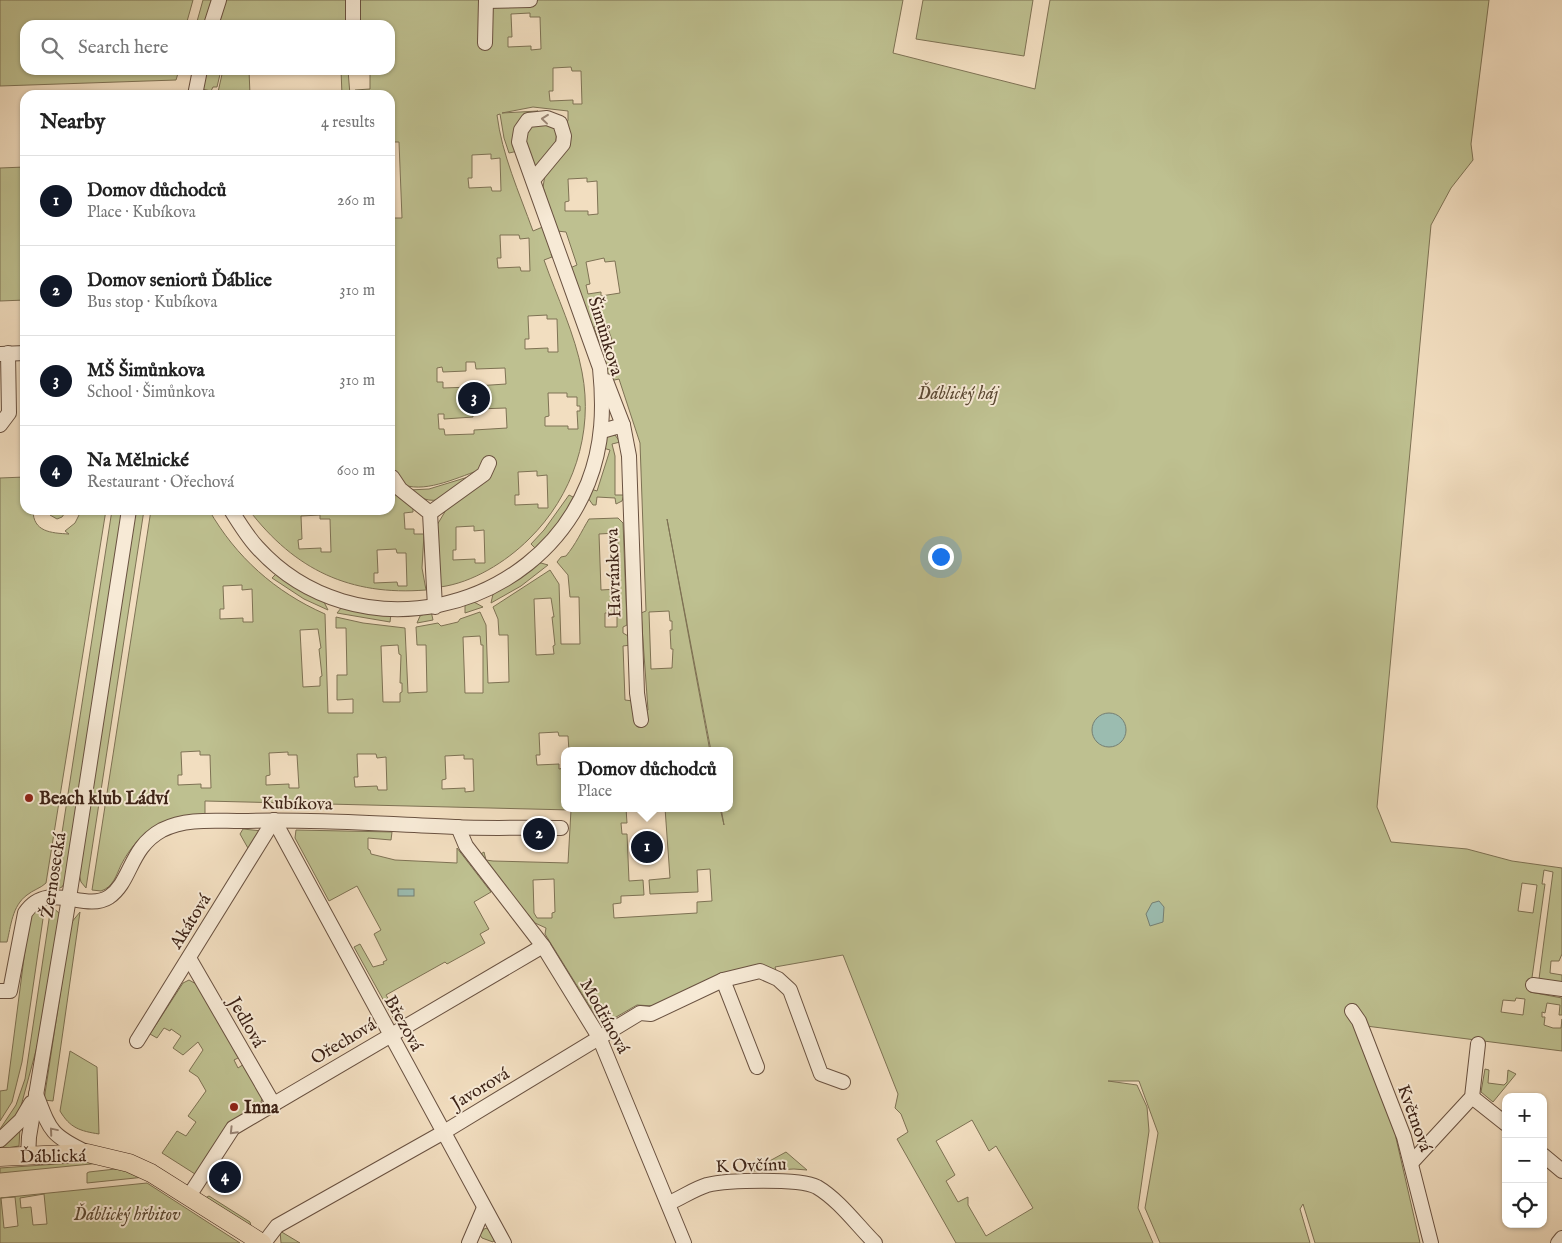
<!DOCTYPE html>
<meta charset="utf-8">
<style>
:root{--surface:#fff;--page:#f6f6f6;--text:#222;--muted:#767676;--line:#e0e0e0;--accent:#111827}
body{margin:0;font-family:"IM FELL English",serif;background:var(--page);color:var(--text)}
.controls{position:absolute;right:15px;bottom:15px;display:grid;overflow:hidden;border-radius:10px;box-shadow:0 1px 4px #0004}
.controls button{width:45px;height:45px;display:grid;place-items:center;padding:0;border:0;border-bottom:1px solid var(--line);background:var(--surface);color:var(--text);font:25px sans-serif}
.you{position:absolute;left:940px;top:556px;width:18px;height:18px;margin:-12px;border:4px solid #fff;border-radius:50%;background:#1a73e8;box-shadow:0 0 0 8px #1a73e833}
.badge{display:grid;place-items:center;width:32px;height:32px;border-radius:50%;background:var(--accent);color:#fff;font-size:16px;font-weight:700}
.pin{position:absolute;translate:-50% -50%;border:2px solid #fff;box-shadow:0 1px 5px #0006}
.popup{position:absolute;left:561px;top:747px;width:172px;height:65px;box-sizing:border-box;display:grid;place-content:center;border-radius:10px;background:var(--surface);filter:drop-shadow(0 1px 4px #0005);font-size:16px;white-space:nowrap;color:var(--muted)}
.popup b{font-size:19px;color:var(--text)}
.popup::after{content:'';position:absolute;left:50%;top:100%;margin-left:-10px;border:10px solid transparent;border-top-color:var(--surface)}
.list{margin:0;padding:0;list-style:none}
h2{display:flex;justify-content:space-between;align-items:center;height:65px;margin:0;padding:0 20px;font-size:21px}
h2 small{font-size:16px;font-weight:400;color:var(--muted)}
.list li{display:grid;grid-template-columns:32px 1fr auto;gap:15px;align-items:center;box-sizing:border-box;height:90px;padding:0 20px;border-top:1px solid var(--line)}
.list b{display:block;font-size:19px;white-space:nowrap}
.list p{margin:0;font-size:16px;white-space:nowrap;color:var(--muted)}
.list em{font-size:16px;font-style:normal;color:var(--muted)}
.icon{flex:none;width:28px;height:28px;fill:none;stroke:currentColor;stroke-width:2;stroke-linecap:round;stroke-linejoin:round}
.map{position:relative;flex:none;width:1562px;height:1243px;overflow:hidden}
.search{position:absolute;background:var(--surface);box-shadow:0 1px 4px #0004;left:20px;top:20px;width:375px;height:55px;display:flex;align-items:center;gap:12px;box-sizing:border-box;padding:0 18px;border-radius:15px;color:var(--muted);font-size:19px}
.panel{position:absolute;background:var(--surface);box-shadow:0 1px 4px #0004;left:20px;top:90px;width:375px;height:425px;border-radius:15px}
.map>svg:first-child{display:block}
.green{fill:#bec090;stroke:#7e7254;fill-rule:evenodd}
.water{fill:#9bbcb0;stroke:#757f73}
.lines{fill:none;stroke-linecap:round;stroke-linejoin:round}
.minor-casing{stroke:#6a5241;stroke-width:16}
.major-casing{stroke:#3d2317;stroke-width:19}
.minor{stroke:#f7ead6;stroke-width:14}
.major{stroke:#f2dec0;stroke-width:18}
.oneway{stroke:#9a8676}
.poi-dot{fill:#8f2418;stroke:#f7ead6;stroke-width:2}
.labels{text-anchor:middle;stroke-width:4;stroke-linejoin:round;paint-order:stroke}
.street-label{font-size:18px;fill:#3d2317;stroke:#f7ead6}
.park-label{font-size:18px;font-style:italic;fill:#5d4a35;stroke:#f7ead6}
.poi-label{font-size:18px;font-weight:bold;fill:#3d2317;stroke:#f7ead6;text-anchor:start}
</style>
<div class="map">
<svg width="1562" height="1243" viewBox="0 0 1562 1243">
<rect width="100%" height="100%" fill="#f2dec0"/>
<filter id="stains"><feTurbulence type="fractalNoise" baseFrequency=".004" numOctaves="4"/><feColorMatrix values="0 0 0 0 .2 0 0 0 0 .09 0 0 0 0 .02 0 0 0 .5 -.17"/></filter>
<radialGradient id="worn" r=".72"><stop offset=".6" stop-color="#630" stop-opacity="0"/><stop offset="1" stop-color="#630" stop-opacity=".3"/></radialGradient>
<!-- green -->
<g class="green">
<polygon points="0,0 193,0 186,25 25,25 25,70 179,70 176,80 0,86"/>
<polygon points="203,0 214,0 207,25 196,25"/>
<path d="M219,0h684l-10,53 142,36 15,-89h439l-18,144 2,16 -22,28 -20,37 -54,582 14,35 76,7 45,12 50,7v86l-3,7h-8l-1,12 12,2v8l-23,-4 14,-107 -9,-2 -2,14h3l-15,108 32,6v17h-3l1,-10 -13,-2 -2,10 -3,-1v5h3l-1,8 9,3h8l1,-9v32l-196,-25 10,44 -2,9 22,42v17l24,105h-105l-12,-39 -3,5 10,34h-150l-15,-35 13,-75 -19,-52h-31l29,4 10,22 2,24 -11,77 15,35h-197l-59,-104 11,-7 -7,-18 -6,-6 3,-14 -55,-139 -68,12 2,7 -18,-5 -105,37 -17,-1 -26,15 -14,-2 -52,-84 1,-6 -11,-5 -56,-68 5,-3 2,8 7,1 75,2 3,-53 -366,-9v14c-38,0 -66,15 -84,50 -5,11 -8,22 -20,26l-9,-1 59,-380h58c27,47 66,82 116,104l3,99h25v-14l-16,1v-25h10l-1,-47h-10v-11l27,6 42,5 3,65 19,-1 -1,-47h-9l-1,-18 22,-4 3,3 17,-4 2,-3 20,-7 6,13 2,58 21,-1 -1,-47h-9l-1,-16 -5,-12 57,-37 9,14 2,60h19l-1,-47h-9l-2,-22 -11,-13 4,-5 5,-1c10,-12 15,-24 23,-37l29,-1 5,5 4,102 -4,2v6l7,4 1,8 -8,1 2,54 8,1 3,11 12,-2 -7,-97 5,-2 -6,-168 -21,-64 -9,2 -11,-31 14,-7 -7,-20 -12,4 5,15 7,-2 -9,4 -27,-76 7,-3 -11,-33 -9,-1 -14,-44 2,-12 23,-55v-9l-35,-4 -31,6 36,-2 -12,4 -8,36 -9,2 -5,-15 -4,-24 -3,1c5,40 22,77 36,116l12,-5 9,27 -3,1 1,3 -8,3c13,37 31,74 38,112 12,61 -9,124 -53,167 -23,23 -57,44 -89,48l-3,-62 9,-15 37,-41c-23,7 -55,24 -79,16 -5,-1 -10,-5 -14,-8v-259h12l-3,-76h-9v-47h-48l-1,-25h7l2,25 5,-1v-4l15,-1v-15l-3,-4h23v-45h-179zM530,13v4h10l1,32 -10,1v-4l-23,1v-10h4l-1,-23zM571,67l1,4h9l1,33h-9v-4l-23,1 -1,-10h4v-23zM491,154v5l9,-1 1,33h-9l-1,-4 -22,1 -1,-10h4v-23zM587,178v4l10,-1 1,33 -10,1v-4h-23v-9l4,-1 -1,-22zM500,235h19l1,4 9,-1 1,33h-9l-1,-4 -22,1 -1,-10h4zM604,258l1,4 10,-1 5,32 -19,3v-4l-13,2 -2,-9 4,-1 -4,-22zM547,315v4h10l1,33h-10v-4l-23,1v-10h4l-1,-23zM466,362h9l1,7 29,-1 1,16 -30,2 1,23 29,-1 1,20 -33,2v4l-29,1 -1,-6h-5l-1,-15h6v5l29,-2 -1,-30 -29,1v-6h-6v-14l5,-1 1,5 23,-1zM548,393h19v4h10v9h3v5h-3l1,18h-10v-3h-23v-9l4,-1zM537,471v5l10,-1 1,33h-10v-4l-23,1v-10h4l-1,-23zM667,519l44,232h19v57h-9l3,17 -4,-17h-55l5,70 -21,2 1,14 48,-2 -1,-22 13,-1 2,32 -15,1v11l-83,5 -1,-14 8,-1v-7l23,-1 -1,-15 -14,1 -2,-47h-5l-1,-11h6l-1,-15h-62v-40l-5,1v-5l-22,1 -1,-10h4l-1,-22 19,-1 1,4h9l1,15h141zM474,526v5l10,-1 1,33h-10v-4l-22,1v-10h3v-23zM616,533l2,9 -1,28h2l-1,19 -17,1 -2,-56zM242,585v5l10,-1 1,33h-10v-4l-23,1v-10h4l-1,-23zM551,598l3,19h-2l3,28 -2,1 1,8 -18,1 -2,-56zM669,611l1,10h2v9h-2l1,19h2l-1,19 -21,1 -2,-57zM605,613h12v14h-12zM318,629l3,19 -2,1 3,27 -2,1v9l-17,1 -3,-57zM480,636l1,9h2v48h-18l-2,-56zM398,645l1,9 2,1 -1,28h2v9l-2,1v9h-17l-2,-56zM200,751v4h10l1,33h-10v-4l-23,1v-10h4l-1,-23zM288,752v3h9l2,33h-10v-4l-23,1v-9l4,-1 -1,-22zM357,754h19l1,4 9,-1 1,33h-9l-1,-4 -22,1 -1,-10h4zM464,755v4h9l1,32 -9,1v-4l-23,1v-9l4,-1 -1,-23zM554,879l1,33 -3,1v5h-15l-3,-5 -1,-33zM1522,883l15,2 -4,28 -15,-2zM1516,998l9,1 -2,16 -22,-3 2,-12 12,1zM972,1120l17,31 7,-5 37,62 -47,28 -18,-31v-8l-10,5 -12,-21 9,-6 -19,-34z"/>
<polygon points="923,0 1033,0 1024,56 916,39"/>
<polygon points="200,70 221,70 217,87 213,87 211,91 202,89"/>
<polygon points="223,70 249,70 250,95 221,95 218,92"/>
<polygon points="170,92 170,95 98,95"/>
<path d="M534,122l20,4c8,18 -6,27 -17,40l-3,-1 -10,-27z"/>
<polygon points="25,167 25,300 0,301 0,168"/>
<polygon points="615,435 620,442 612,444 615,456 615,495 624,495 622,501 616,504 615,498 597,497 596,505 593,505 588,498 591,489 597,491 610,450 603,448 607,436"/>
<path d="M481,473c-26,18 -43,41 -72,17l20,-1z"/>
<path d="M25,477v33h8c0,22 18,23 36,24l-4,-3 10,-8 6,-12 25,-1 -60,373c-5,5 -13,7 -19,12 -15,11 -16,31 -20,47h-7v-464z"/>
<path d="M390,485l23,22v5l-9,1 1,16h9v5h10l-2,34 4,22c-76,6 -131,-20 -177,-80h141zM320,515v4h10l1,33h-10v-4l-22,1 -1,-9 4,-1 -1,-23zM396,549l1,4h9l1,33h-9l-1,-4 -23,1v-10h4l-1,-23z"/>
<polygon points="569,495 575,498 560,525 537,550 531,544 544,530"/>
<polygon points="67,510 62,517 57,519 50,515 48,511"/>
<polygon points="112,510 123,510 66,880 62,887 53,891"/>
<polygon points="134,510 144,510 86,888 81,882 79,874"/>
<polygon points="541,563 548,565 521,586 491,603 493,594 497,590 535,565"/>
<polygon points="278,572 322,598 328,610 304,599 272,578"/>
<polygon points="474,602 483,607 465,613 465,604"/>
<polygon points="342,607 391,614 390,622 337,613"/>
<polygon points="431,611 433,620 417,623 420,616"/>
<polygon points="243,829 262,831 249,850 240,834"/>
<polygon points="296,830 392,832 391,840 368,838 368,849 370,850 371,854 395,860 457,863 457,848 491,892 474,902 489,929 480,934 485,943 447,964 445,962 386,995 402,1022 395,1021 354,947 360,944 373,967 384,964 383,962 387,960 374,934 381,930 357,886 329,901 295,838"/>
<polygon points="45,905 22,1062 12,1102 0,1121 0,1091 7,1090 29,919 35,909"/>
<polygon points="51,906 59,913 60,919 41,1032 21,1106 15,1118 0,1135 0,1129 16,1105 25,1079"/>
<polygon points="80,912 53,1101 44,1100 71,923"/>
<polygon points="189,980 198,985 240,1057 234,1060 238,1068 244,1064 263,1096 260,1105 195,1174 162,1153 177,1131 186,1136 196,1122 188,1116 206,1091 198,1077 189,1071 203,1050 198,1042 183,1055 173,1048 181,1036 171,1029 170,1031 164,1028 157,1038 150,1034 183,983"/>
<path d="M70,1051l27,16 2,67c-19,-3 -29,-6 -39,-23z"/>
<polygon points="1485,1069 1489,1070 1488,1083 1504,1085 1507,1082 1508,1070 1516,1074 1493,1102 1481,1092"/>
<polygon points="20,1127 19,1146 0,1149 0,1145"/>
<polygon points="786,1152 807,1170 794,1169 753,1171 753,1170"/>
<polygon points="87,1162 101,1163 0,1173 0,1168"/>
<polygon points="124,1168 145,1177 87,1183 87,1173 89,1172"/>
<path d="M147,1183l93,60h-240v-45zM44,1194l3,30 -14,1 -2,-18 -10,1 -1,-10zM15,1197l3,29 -14,2 -3,-30z"/>
<polygon points="209,1196 250,1222 251,1226 205,1198"/>
<polygon points="487,1228 495,1239 493,1242 482,1238 480,1235 484,1229"/>
<polygon points="280,1231 300,1243 281,1243"/>
</g>
<!-- water -->
<g class="water">
<circle cx="1109" cy="730" r="17"/>
<rect x="398" y="889" width="16" height="7"/>
<polygon points="1159,901 1164,907 1163,922 1150,926 1146,914 1152,903"/>
</g>
<g class="lines">
<defs>
<g id="minor">
<polyline points="353,0 353,25"/>
<polyline points="486,1 530,0"/>
<polyline points="211,25 219,0"/>
<polyline points="485,43 486,0"/>
<polyline points="195,95 200,70"/>
<polyline points="1,354 25,353"/>
<polyline points="606,381 623,425"/>
<polyline points="0,425 9,413 8,353"/>
<polyline points="602,431 623,425 629,456 637,693 641,720"/>
<polyline points="392,477 400,489 430,513 435,607"/>
<path d="M231,510c8,13 16,26 26,37 97,108 278,68 331,-64 15,-38 16,-75 12,-115l-81,-226 2,-12 7,-10 19,-2 13,5 4,13 -1,8 -29,35"/>
<polyline points="430,513 484,474 489,463"/>
<polyline points="274,820 504,1243"/>
<polyline points="458,827 466,846 543,946 599,1037 684,1243"/>
<polyline points="189,958 274,1105"/>
<polyline points="723,980 757,1067"/>
<polyline points="1533,985 1562,989"/>
<path d="M0,991h10l15,-78c23,-34 59,0 84,-16 23,-16 20,-49 53,-67 24,-12 52,-9 78,-9 71,-2 143,3 215,6 35,2 71,0 106,1"/>
<polyline points="1352,1011 1359,1021 1404,1137 1431,1243"/>
<polyline points="137,1041 274,820"/>
<path d="M36,1094c14,36 14,41 50,58"/>
<polyline points="1472,1097 1506,1124"/>
<polyline points="0,1140 21,1120 31,1103"/>
<polyline points="1543,1155 1562,1171"/>
<polyline points="28,1157 29,1137 69,898 129,510"/>
<polyline points="1412,1162 1472,1097 1478,1044"/>
<polyline points="189,1196 233,1128 543,946"/>
<path d="M669,1203c12,-5 25,-14 38,-18 20,-5 93,-7 110,2 22,13 40,38 58,56"/>
<polyline points="264,1243 277,1226 444,1132 640,1013 651,1014 723,980 760,971 778,979 790,990 821,1074 843,1082"/>
<polyline points="469,1243 484,1208"/>
<polyline points="1558,1243 1562,1238"/>
</g>
<polyline id="major" points="0,1157 87,1153 129,1163 151,1173 262,1243"/>
</defs>
<!-- minor casing -->
<use href="#minor" class="minor-casing"/>
<!-- major casing -->
<use href="#major" class="major-casing"/>
<!-- minor -->
<use href="#minor" class="minor"/>
<!-- major -->
<use href="#major" class="major"/>
</g>
<!-- one-way arrows -->
<defs><path id="oneway-chevron" d="M-2-3.5L2.5 0L-2 3.5" fill="none" stroke-width="1.6" stroke-linecap="round" stroke-linejoin="round" transform="scale(1.25)"/></defs>
<g class="oneway">
<use href="#oneway-chevron" transform="translate(545 119) rotate(-174)"/>
<use href="#oneway-chevron" transform="translate(53 1131) rotate(-130)"/>
<use href="#oneway-chevron" transform="translate(233 1131) rotate(134)"/>
</g>
<!-- markers -->
<g class="poi-dot">
<circle cx="29" cy="798" r="5"/>
<circle cx="234" cy="1107" r="5"/>
</g>
<g class="labels">
<!-- street labels -->
<g class="street-label">
<text transform="translate(606 336) rotate(73)" y="6">Šimůnkova</text>
<text transform="translate(613 573) rotate(-92)" y="6">Havránkova</text>
<text transform="translate(297 803) rotate(1)" y="6">Kubíkova</text>
<text transform="translate(53 875) rotate(-81)" y="6">Žernosecká</text>
<text transform="translate(190 921) rotate(-58)" y="6">Akátová</text>
<text transform="translate(605 1016) rotate(61)" y="6">Modřínová</text>
<text transform="translate(247 1022) rotate(60)" y="6">Jedlová</text>
<text transform="translate(404 1023) rotate(61)" y="6">Březová</text>
<text transform="translate(343 1041) rotate(-31)" y="6">Ořechová</text>
<text transform="translate(480 1088) rotate(-31)" y="6">Javorová</text>
<text transform="translate(1415 1118) rotate(70)" y="6">Květnová</text>
<text transform="translate(53 1156) rotate(-1)" y="6">Ďáblická</text>
<text transform="translate(751 1165) rotate(-2)" y="6">K Ovčínu</text>
</g>
<!-- park labels -->
<g class="park-label">
<text x="958" y="399">Ďáblický háj</text>
<text x="127" y="1220">Ďáblický hřbitov</text>
</g>
<!-- poi labels -->
<g class="poi-label">
<text x="39" y="804">Beach klub Ládví</text>
<text x="244" y="1113">Inna</text>
</g>
</g>
<rect width="100%" height="100%" filter="url(#stains)"/>
<rect width="100%" height="100%" fill="url(#worn)"/>
</svg>
<div class="controls">
<button>+</button>
<button>−</button>
<button><svg class="icon" aria-label="locate" viewBox="0 0 24 24"><circle cx="12" cy="12" r="6"/><path d="M12 2v4M12 18v4M2 12h4M18 12h4"/></svg></button>
</div>
<div class="you"></div>
<div class="pin badge" style="left:647px;top:847px">1</div>
<div class="popup"><b>Domov důchodců</b>Place</div>
<div class="pin badge" style="left:539px;top:834px">2</div>
<div class="pin badge" style="left:474px;top:398px">3</div>
<div class="pin badge" style="left:225px;top:1177px">4</div>
<div class="search"><svg class="icon" aria-label="search" viewBox="0 0 24 24"><circle cx="10" cy="10" r="6"/><path d="M15 15l6 6"/></svg>Search here</div>
<section class="panel">
<h2>Nearby<small>4 results</small></h2>
<ul class="list">
<li><span class="badge">1</span><div><b>Domov důchodců</b><p>Place · Kubíkova</p></div><em>260 m</em></li>
<li><span class="badge">2</span><div><b>Domov seniorů Ďáblice</b><p>Bus stop · Kubíkova</p></div><em>310 m</em></li>
<li><span class="badge">3</span><div><b>MŠ Šimůnkova</b><p>School · Šimůnkova</p></div><em>310 m</em></li>
<li><span class="badge">4</span><div><b>Na Mělnické</b><p>Restaurant · Ořechová</p></div><em>600 m</em></li>
</ul>
</section>
</div>
